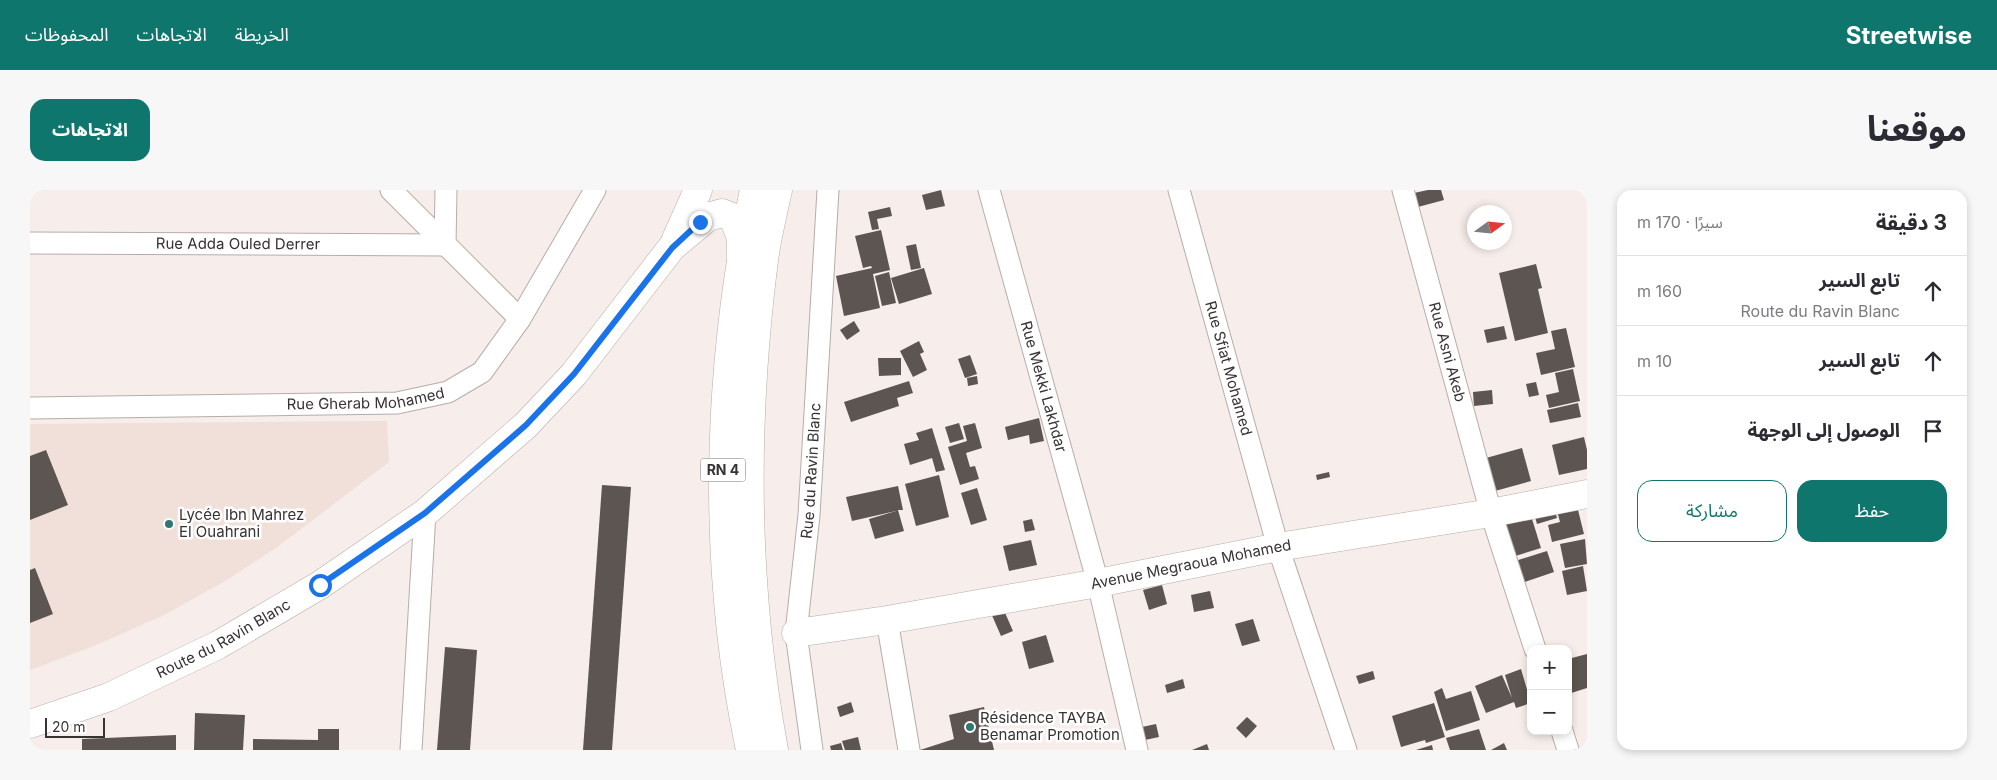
<!DOCTYPE html>
<html lang="ar">
<meta charset="utf-8">
<style>
:root{--surface:#fff;--page:#f7f7f7;--text:#2b2b33;--muted:#7c7c81;--line:#e1e1e2;--accent:#0f766e}
body{margin:0;font-family:Inter,"Noto Sans Arabic",sans-serif;background:var(--page);color:var(--text);direction:rtl}
.controls{position:absolute;right:15px;bottom:15px;display:grid;overflow:hidden;border-radius:10px;box-shadow:0 2px 8px #0003}
.controls button{width:45px;height:45px;display:grid;place-items:center;padding:0;border:0;border-bottom:1px solid var(--line);background:var(--surface);color:var(--text);font:25px sans-serif}
.compass{position:absolute;left:1437px;top:15px;width:45px;height:45px;border-radius:50%;background:var(--surface);box-shadow:0 2px 8px #0003;rotate:75deg}
.scale{position:absolute;left:15px;bottom:12px;width:60px;box-sizing:border-box;padding-left:5px;border:2px solid #363332;border-top:0;font-size:14px;line-height:18px;white-space:nowrap;color:#363332;-webkit-text-stroke:4px #fff;paint-order:stroke}
.stop{position:absolute;width:15px;height:15px;margin:-11px;border:4px solid #1a73e8;border-radius:50%;background:#fff}
.stop.end{background:#1a73e8;border-color:#fff;box-shadow:0 1px 5px #0008}
.list{margin:0;padding:0;list-style:none}
h2{display:flex;justify-content:space-between;align-items:center;height:65px;margin:0;padding:0 20px;font-size:21px}
h2 small{font-size:16px;font-weight:400;color:var(--muted)}
.list li{display:grid;grid-template-columns:32px 1fr auto;gap:15px;align-items:center;box-sizing:border-box;height:70px;padding:0 20px;border-top:1px solid var(--line)}
.list b{display:block;font-size:19px;white-space:nowrap}
.list p{margin:0;font-size:16px;white-space:nowrap;color:var(--muted)}
.list em{font-size:16px;font-style:normal;color:var(--muted)}
.actions{display:flex;gap:10px;padding:15px 20px}
.actions a{flex:1;padding:11px 0;border:1px solid var(--accent);border-radius:15px;text-align:center;font-size:18px;color:var(--accent)}
.actions .main{background:var(--accent);color:#fff}
.icon{flex:none;width:28px;height:28px;fill:none;stroke:currentColor;stroke-width:2;stroke-linecap:round;stroke-linejoin:round}
.map{position:relative;flex:none;width:1557px;height:560px;overflow:hidden;direction:ltr;border-radius:15px}
header{display:flex;align-items:center;gap:30px;box-sizing:border-box;height:70px;padding:0 25px;background:var(--accent);color:#fff}
header strong{font-size:24px}
nav{display:flex;gap:28px;margin-inline-start:auto;font-size:18px}
.intro{display:flex;align-items:center;justify-content:space-between;box-sizing:border-box;height:120px;padding:0 30px}
h1{margin:0;font-size:35px}
.button{padding:12px 22px;border-radius:15px;background:var(--accent);color:#fff;font-size:18px;font-weight:700}
main{display:flex;gap:30px;padding:0 30px}
aside{flex:1;background:var(--surface);border-radius:15px;box-shadow:0 2px 8px #0003}
.map>svg:first-child{display:block}
.built{fill:#f1dfd9}
.building{fill:#5d5552}
.lines{fill:none;stroke-linecap:round;stroke-linejoin:round}
.minor-casing{stroke:#b6adaa;stroke-width:23}
.tertiary-casing{stroke:#b6adaa;stroke-width:29}
.secondary-casing{stroke:#b6adaa;stroke-width:29}
.trunk-casing{stroke:#b6adaa;stroke-width:29}
.minor{stroke:#fff;stroke-width:21}
.tertiary{stroke:#fff;stroke-width:28}
.secondary{stroke:#fff;stroke-width:28}
.trunk{stroke:#fff;stroke-width:28}
.route{stroke:#1a73e8;stroke-width:6}
.poi-dot{fill:#2f7872;stroke:#fff;stroke-width:2}
.labels{text-anchor:middle;stroke-width:5;stroke-linejoin:round;paint-order:stroke}
.shield{fill:#fff;stroke:#727070;stroke-width:1}
.shield-label{font-size:14px;font-weight:bold;fill:#363332}
.street-label{font-size:15px;fill:#363332;stroke:#fff}
.poi-label{font-size:15px;fill:#363332;stroke:#fff;text-anchor:start}
</style>
<header>
<strong>Streetwise</strong>
<nav><a>الخريطة</a><a>الاتجاهات</a><a>المحفوظات</a></nav>
</header>
<div class="intro"><h1>موقعنا</h1><a class="button">الاتجاهات</a></div>
<main>
<aside>
<h2>3 دقيقة<small>سيرًا · 170 m</small></h2>
<ul class="list">
<li><svg class="icon" aria-label="ahead" viewBox="0 0 24 24"><path d="M12 20V5M6 11l6-6 6 6"/></svg><div><b>تابع السير</b><p>Route du Ravin Blanc</p></div><em>160 m</em></li>
<li><svg class="icon" aria-label="ahead" viewBox="0 0 24 24"><path d="M12 20V5M6 11l6-6 6 6"/></svg><div><b>تابع السير</b></div><em>10 m</em></li>
<li><svg class="icon" aria-label="arrive" viewBox="0 0 24 24"><path d="M6 21V4h12l-3 4 3 4H6"/></svg><div><b>الوصول إلى الوجهة</b></div></li>
</ul>
<div class="actions"><a class="main">حفظ</a><a>مشاركة</a></div>
</aside>
<div class="map">
<svg width="1557" height="560" viewBox="0 0 1557 560">
<rect width="100%" height="100%" fill="#f7edea"/>
<!-- built -->
<polygon class="built" points="357,231 359,272 246,358 197,390 134,425 64,456 0,480 0,234"/>
<!-- building -->
<g class="building">
<polygon points="911,0 915,16 896,20 892,5"/>
<polygon points="1398,0 1411,0 1414,10 1388,17 1384,3"/>
<polygon points="860,17 862,26 847,29 849,39 842,40 838,22"/>
<polygon points="851,40 860,80 843,84 850,118 814,126 806,86 842,78 841,76 833,78 825,46"/>
<polygon points="886,54 891,78 881,80 876,56"/>
<polygon points="1506,74 1512,98 1508,99 1518,143 1485,151 1469,83"/>
<polygon points="894,78 902,104 869,114 861,88"/>
<polygon points="859,82 866,113 852,116 845,86"/>
<polygon points="824,131 830,141 817,150 810,140"/>
<polygon points="1474,136 1477,149 1457,153 1454,140"/>
<polygon points="1536,138 1545,177 1511,185 1506,163 1525,159 1521,141"/>
<polygon points="889,151 894,162 890,164 897,180 883,187 870,161"/>
<polygon points="940,165 947,184 935,188 928,169"/>
<polygon points="848,168 871,168 871,185 849,186"/>
<polygon points="1543,179 1550,211 1519,218 1516,205 1529,202 1525,183"/>
<polygon points="947,186 948,194 938,196 937,188"/>
<polygon points="879,191 883,203 867,208 869,216 821,232 814,212"/>
<polygon points="1506,192 1509,205 1499,207 1496,194"/>
<polygon points="1462,200 1463,214 1444,216 1443,202"/>
<polygon points="1548,213 1551,227 1520,233 1517,220"/>
<polygon points="1009,228 1014,251 1000,254 999,245 978,250 975,237"/>
<polygon points="929,233 934,249 920,253 915,237"/>
<polygon points="945,233 952,258 936,263 940,277 945,276 949,289 930,295 918,257 937,251 933,236"/>
<polygon points="902,238 915,280 906,282 902,268 880,275 874,254 889,250 886,243"/>
<polygon points="1554,247 1557,260 1557,279 1529,285 1522,255"/>
<polygon points="1492,258 1501,291 1465,301 1456,268"/>
<polygon points="16,260 38,315 0,330 0,266"/>
<polygon points="1299,282 1300,287 1287,290 1286,285"/>
<polygon points="909,285 919,327 886,336 875,294"/>
<polygon points="572,295 601,297 582,560 553,560"/>
<polygon points="868,296 873,320 868,320 874,341 845,349 839,329 866,321 822,331 816,307"/>
<polygon points="947,298 957,330 941,335 931,303"/>
<polygon points="1546,312 1554,344 1522,352 1518,335 1530,332 1526,317"/>
<polygon points="1523,314 1527,328 1507,334 1503,320"/>
<polygon points="1498,316 1511,358 1479,368 1466,326"/>
<polygon points="1002,329 1005,340 995,342 993,331"/>
<polygon points="1555,349 1557,374 1535,378 1530,354"/>
<polygon points="1001,350 1007,375 979,381 973,356"/>
<polygon points="1517,361 1524,382 1489,394 1482,372"/>
<polygon points="1553,376 1557,401 1537,405 1532,381"/>
<polygon points="5,378 23,424 0,433 0,380"/>
<polygon points="1132,395 1137,414 1119,420 1113,400"/>
<polygon points="1180,401 1184,418 1164,422 1161,405"/>
<polygon points="969,409 983,441 971,446 957,414"/>
<polygon points="1223,429 1230,451 1212,456 1205,434"/>
<polygon points="1016,445 1024,472 999,479 992,452"/>
<polygon points="415,457 447,460 440,560 407,560"/>
<polygon points="1557,464 1557,498 1538,504 1538,469"/>
<polygon points="1491,479 1501,513 1486,518 1484,512 1456,523 1445,496 1472,485 1482,508 1475,485"/>
<polygon points="1343,481 1345,489 1329,494 1326,486"/>
<polygon points="1153,489 1155,498 1137,503 1135,495"/>
<polygon points="1412,498 1416,509 1441,501 1450,530 1416,541 1404,502"/>
<polygon points="821,512 824,522 810,527 807,517"/>
<polygon points="1404,513 1415,547 1396,553 1395,550 1371,557 1362,526"/>
<polygon points="954,517 964,560 890,560 924,549 919,525"/>
<polygon points="165,523 215,525 213,560 164,560"/>
<polygon points="1217,527 1227,536 1216,548 1206,538"/>
<polygon points="1126,534 1129,547 1115,550 1112,537"/>
<polygon points="288,539 309,539 309,560 223,560 223,549 288,550"/>
<polygon points="1449,539 1456,560 1420,560 1416,548"/>
<polygon points="146,545 146,560 52,560 52,549"/>
<polygon points="828,547 831,560 815,560 812,551"/>
<polygon points="811,553 813,560 801,560 800,556"/>
<polygon points="1474,553 1477,560 1461,560"/>
<polygon points="1177,554 1179,560 1162,560"/>
<polygon points="1402,555 1403,560 1386,560"/>
</g>
<g class="lines">
<defs>
<g id="minor">
<polyline points="361,0 490,129"/>
<path id="s1" d="M959,0l109,393 39,167"/>
<path id="s2" d="M1149,0l99,357 68,203"/>
<path id="s3" d="M1373,0l88,323 44,136"/>
<path id="s4" d="M0,53l415,2 1,-55"/>
<path id="s5" d="M0,218l367,-5 51,-11 34,-20 38,-53 75,-129"/>
<polyline points="857,430 879,560"/>
<polyline points="1532,541 1538,560"/>
<polyline points="381,560 395,323"/>
<path id="s6" d="M782,560l-16,-117 13,-118 19,-325"/>
</g>
<g id="tertiary">
<path id="s7" d="M766,443l91,-13 211,-37 180,-36 213,-34 96,-19"/>
</g>
<g id="secondary">
<polyline points="646,49 668,0"/>
<path id="s8" d="M0,534l79,-27 109,-52 102,-60 105,-72 101,-88 48,-51 98,-127 36,-30 14,-4 10,4 3,5 6,16v17"/>
</g>
<g id="trunk">
<path d="M720,560c-39,-185 -34,-376 4,-560"/>
<path d="M744,560c-30,-162 -31,-326 -10,-490 3,-23 9,-47 14,-70"/>
</g>
</defs>
<!-- minor casing -->
<use href="#minor" class="minor-casing"/>
<!-- tertiary casing -->
<use href="#tertiary" class="tertiary-casing"/>
<!-- secondary casing -->
<use href="#secondary" class="secondary-casing"/>
<!-- trunk casing -->
<use href="#trunk" class="trunk-casing"/>
<!-- minor -->
<use href="#minor" class="minor"/>
<!-- tertiary -->
<use href="#tertiary" class="tertiary"/>
<!-- secondary -->
<use href="#secondary" class="secondary"/>
<!-- trunk -->
<use href="#trunk" class="trunk"/>
</g>
<g class="lines">
<!-- route -->
<polyline class="route" points="290,395 395,323 496,235 544,184 642,58 670,32"/>
</g>
<!-- markers -->
<g class="poi-dot">
<circle cx="139" cy="334" r="5"/>
<circle cx="940" cy="537" r="5"/>
</g>
<g class="labels">
<!-- shield labels -->
<rect class="shield" x="670.5" y="268.5" width="45" height="23" rx="4"/>
<g class="shield-label">
<text x="693" y="285">RN 4</text>
</g>
<!-- street labels -->
<g class="street-label">
<text dy="5" stroke="none"><textPath href="#s4" startOffset="208">Rue Adda Ouled Derrer</textPath></text>
<text dy="5" stroke="none"><textPath href="#s3" startOffset="168">Rue Asni Akeb</textPath></text>
<text dy="5" stroke="none"><textPath href="#s2" startOffset="185">Rue Sfiat Mohamed</textPath></text>
<text dy="5" stroke="none"><textPath href="#s1" startOffset="204">Rue Mekki Lakhdar</textPath></text>
<text dy="5" stroke="none"><textPath href="#s5" startOffset="336">Rue Gherab Mohamed</textPath></text>
<text dy="5" stroke="none"><textPath href="#s6" startOffset="281">Rue du Ravin Blanc</textPath></text>
<text dy="5" stroke="none"><textPath href="#s7" startOffset="401">Avenue Megraoua Mohamed</textPath></text>
<text dy="5" stroke="none"><textPath href="#s8" startOffset="212">Route du Ravin Blanc</textPath></text>
</g>
<!-- poi labels -->
<g class="poi-label">
<text x="149" y="330">Lycée Ibn Mahrez<tspan x="149" dy="17">El Ouahrani</tspan></text>
<text x="950" y="533">Résidence TAYBA<tspan x="950" dy="17">Benamar Promotion</tspan></text>
</g>
</g>
</svg>
<div class="controls">
<button>+</button>
<button>−</button>
</div>
<svg class="compass" viewBox="-18 -18 36 36"><path d="M0-13l5 13h-10z" fill="#e53935"/><path d="M0 13l5-13h-10z" fill="#7c7c81"/></svg>
<div class="scale">20 m</div>
<div class="stop" style="left:290px;top:395px"></div>
<div class="stop end" style="left:670px;top:32px"></div>
</div>
</main>
